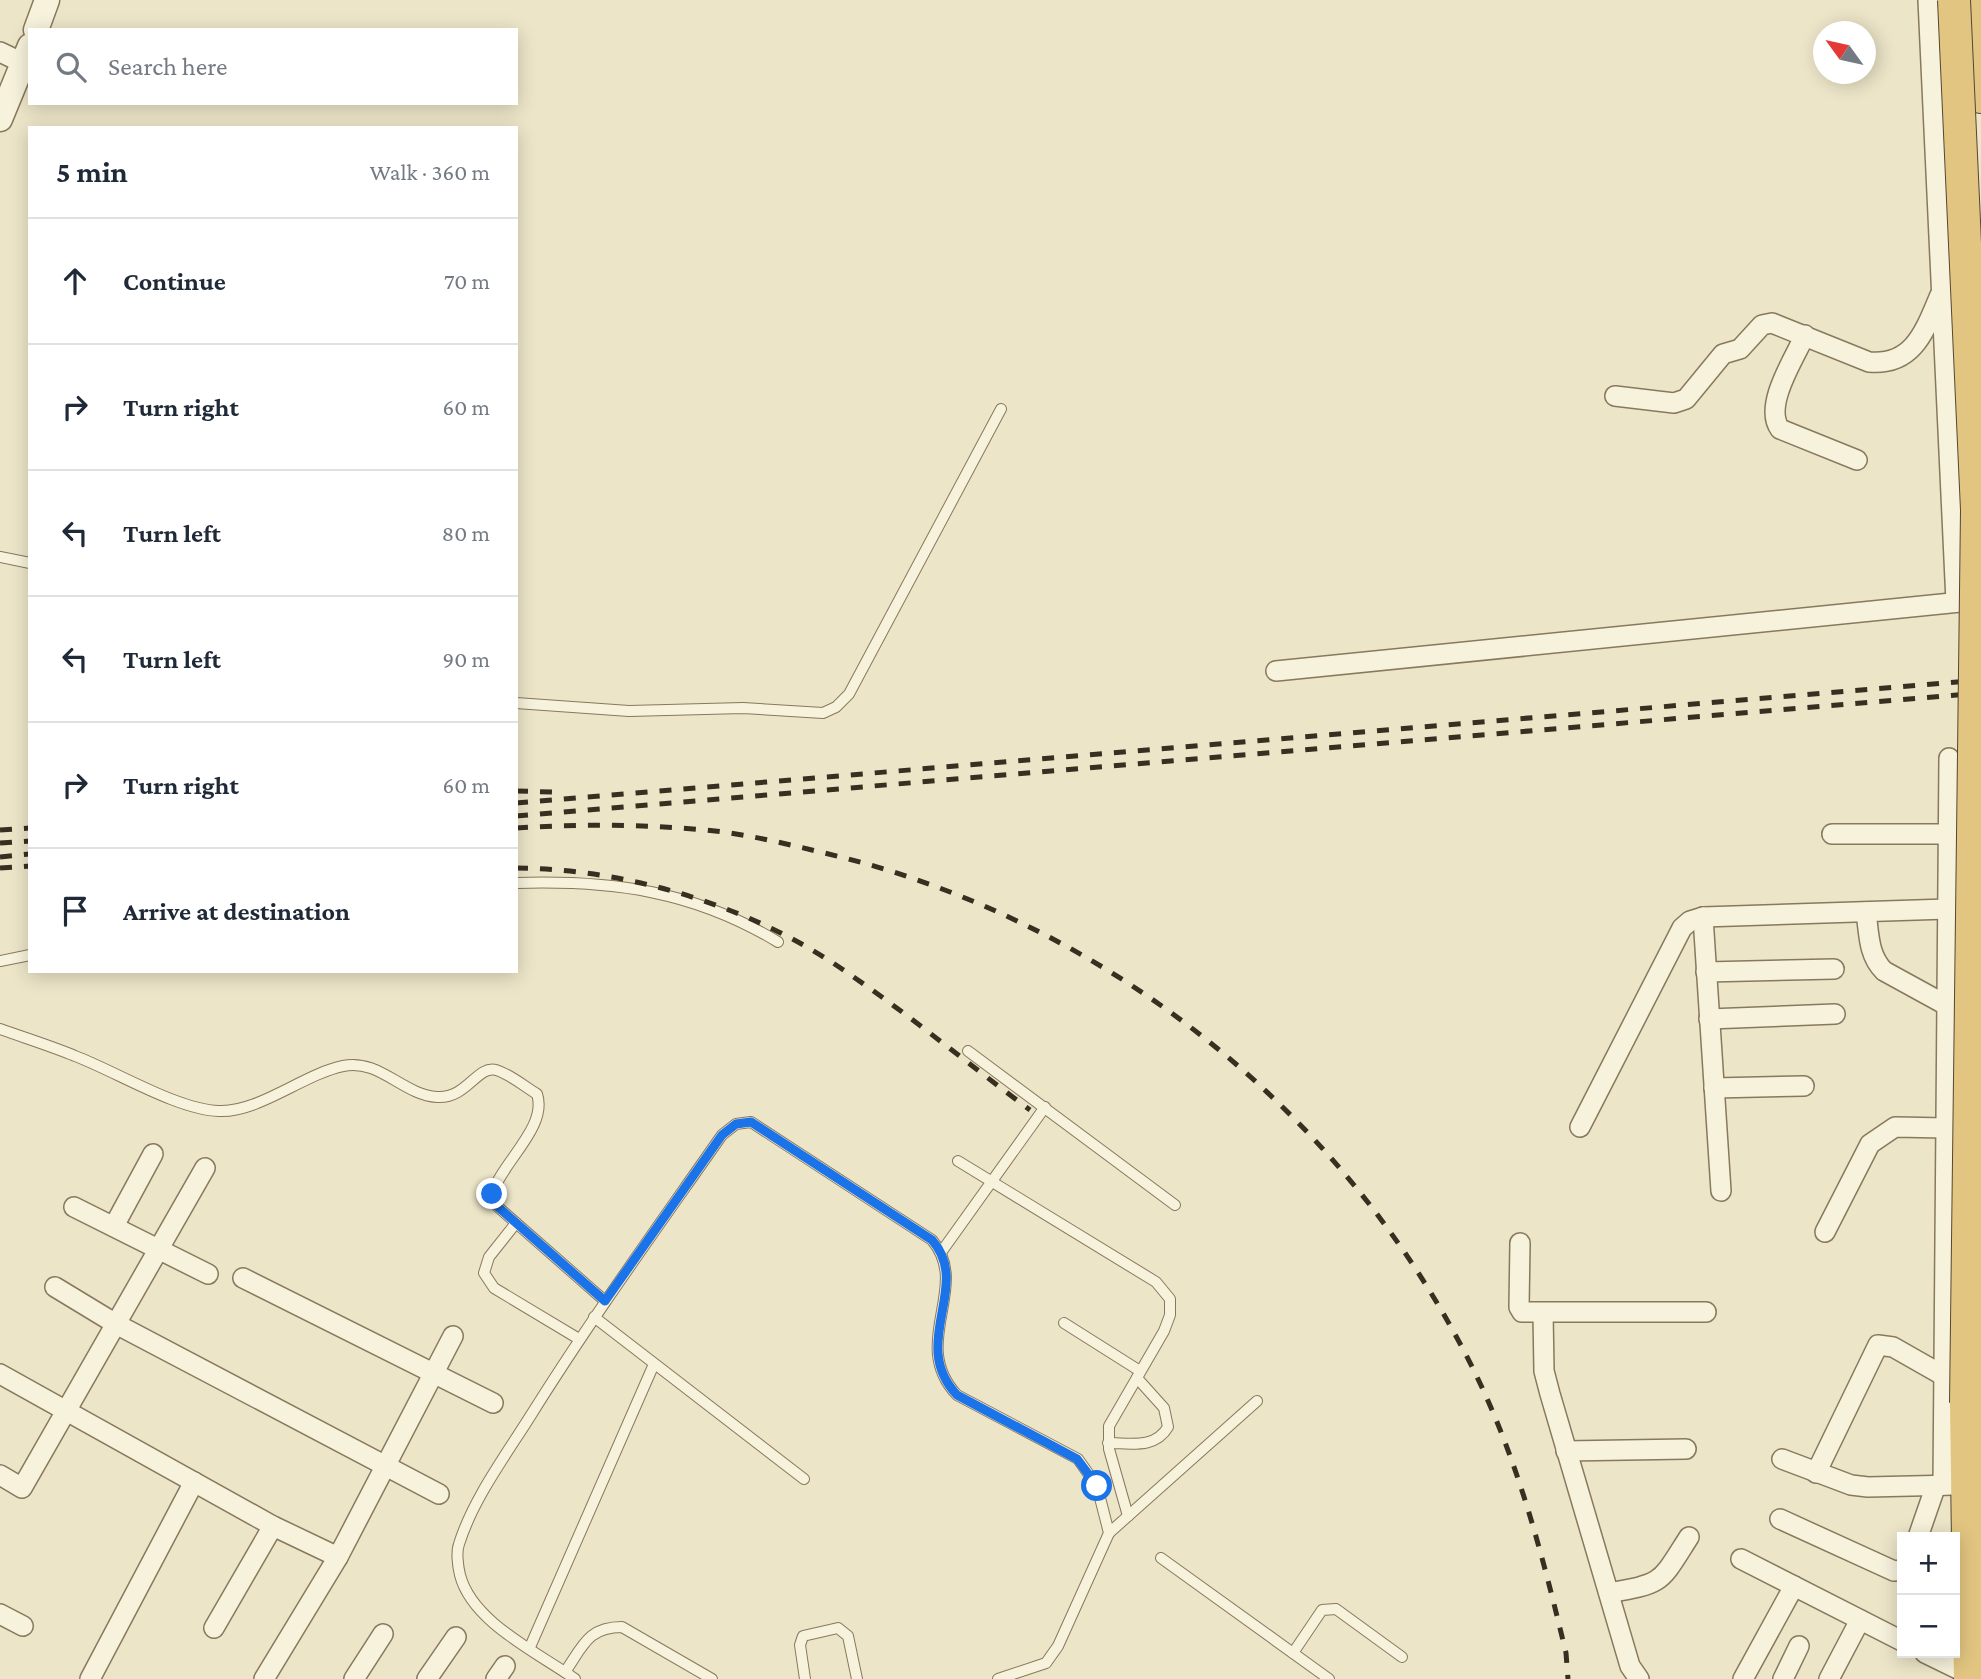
<!DOCTYPE html>
<meta charset="utf-8">
<style>
:root{--surface:#fff;--page:#f2f2f3;--text:#1f2937;--muted:#747a83;--line:#e0e1e3}
body{margin:0;font-family:"Crimson Pro",serif;background:var(--page);color:var(--text)}
.controls{position:absolute;right:21px;bottom:21px;display:grid;overflow:hidden;border-radius:0px;box-shadow:0 4px 18px #0003}
.controls button{width:63px;height:63px;display:grid;place-items:center;padding:0;border:0;border-bottom:2px solid var(--line);background:var(--surface);color:var(--text);font:35px sans-serif}
.compass{position:absolute;left:1813px;top:21px;width:63px;height:63px;border-radius:50%;background:var(--surface);box-shadow:0 4px 18px #0003;rotate:303deg}
.stop{position:absolute;width:21px;height:21px;margin:-16px;border:5px solid #1a73e8;border-radius:50%;background:#fff}
.stop.end{background:#1a73e8;border-color:#fff;box-shadow:0 2px 7px #0008}
.list{margin:0;padding:0;list-style:none}
h2{display:flex;justify-content:space-between;align-items:center;height:91px;margin:0;padding:0 28px;font-size:30px}
h2 small{font-size:23px;font-weight:400;color:var(--muted)}
.list li{display:grid;grid-template-columns:46px 1fr auto;gap:21px;align-items:center;box-sizing:border-box;height:126px;padding:0 28px;border-top:2px solid var(--line)}
.list b{display:block;font-size:26px;white-space:nowrap}
.list em{font-size:23px;font-style:normal;color:var(--muted)}
.icon{flex:none;width:38px;height:38px;fill:none;stroke:currentColor;stroke-width:2;stroke-linecap:round;stroke-linejoin:round}
.map{position:relative;flex:none;width:1981px;height:1679px;overflow:hidden}
.search{position:absolute;background:var(--surface);box-shadow:0 4px 18px #0003;left:28px;top:28px;width:490px;height:77px;display:flex;align-items:center;gap:18px;box-sizing:border-box;padding:0 24px;border-radius:0px;color:var(--muted);font-size:26px}
.panel{position:absolute;background:var(--surface);box-shadow:0 4px 18px #0003;left:28px;top:126px;width:490px;height:847px;border-radius:0px}
.map>svg:first-child{display:block}
.lines{fill:none;stroke-linecap:round;stroke-linejoin:round}
.service-casing{stroke:#88785e;stroke-width:12}
.minor-casing{stroke:#88785e;stroke-width:22}
.tertiary-casing{stroke:#88785e;stroke-width:27}
.trunk-casing{stroke:#564632;stroke-width:34}
.service{stroke:#f7f2db;stroke-width:10}
.minor{stroke:#f7f2db;stroke-width:19}
.tertiary{stroke:#f7f2db;stroke-width:24}
.trunk{stroke:#e2c581;stroke-width:32}
.rail{stroke:#392f21;stroke-width:5;stroke-dasharray:12 12;stroke-linecap:butt}
.trunk-bridge-casing{stroke:#564632;stroke-width:34;stroke-linecap:butt}
.trunk-bridge{stroke:#e2c581;stroke-width:32}
.route{stroke:#1a73e8;stroke-width:9}
</style>
<div class="map">
<svg width="1981" height="1679" viewBox="0 0 1981 1679">
<rect width="100%" height="100%" fill="#ece5c8"/>
<g class="lines">
<defs>
<g id="service">
<polyline points="0,557 30,563"/>
<polyline points="516,703 629,711 743,708 823,713 836,707 849,694 1001,409"/>
<path d="M516,883c97,-3 178,8 262,59"/>
<polyline points="0,961 30,955"/>
<path d="M0,1029c25,9 51,17 75,27 40,15 103,54 144,55 39,2 85,-37 124,-45 36,-8 60,29 94,31 30,2 40,-32 59,-27 14,4 29,17 41,24 11,33 -35,68 -45,100l6,13 107,94"/>
<polyline points="968,1051 1175,1205"/>
<polyline points="958,1161 1156,1282 1170,1299 1170,1315 1164,1331 1109,1426 1109,1449 1128,1516"/>
<polyline points="516,1223 489,1257 484,1273 494,1288 579,1339"/>
<polyline points="942,1251 1045,1107"/>
<polyline points="594,1317 804,1479"/>
<polyline points="1064,1323 1140,1371"/>
<path d="M1108,1443c23,0 47,6 60,-16l-4,-19 -27,-30"/>
<polyline points="1109,1533 1257,1401"/>
<polyline points="1161,1558 1329,1679"/>
<polyline points="530,1647 654,1364"/>
<polyline points="1293,1653 1322,1610 1336,1609 1402,1657"/>
<path d="M565,1672c18,-26 23,-45 57,-45l90,52"/>
<path d="M575,1679c-38,-27 -103,-57 -115,-104 -2,-8 -4,-23 -1,-31 14,-45 47,-89 72,-129 60,-96 126,-187 191,-280l14,-11 15,-2 181,118c40,47 -24,103 25,155l121,64 19,27 12,47 -51,113 -12,17 -48,16"/>
<polyline points="805,1679 800,1645 803,1636 838,1628 848,1636 857,1679"/>
</g>
<g id="minor">
<polyline points="1928,0 1956,602"/>
<polyline points="0,52 23,63"/>
<path d="M1805,335c-11,24 -42,71 -25,94l77,31"/>
<path d="M1615,396l59,7 12,-4 37,-45 17,-5 22,-24 10,-2 97,39c45,4 56,-32 71,-67"/>
<polyline points="1276,671 1981,600"/>
<polyline points="1832,834 1947,834"/>
<path d="M1866,912c3,21 2,43 18,59l62,34"/>
<polyline points="1703,917 1721,1191"/>
<polyline points="1706,972 1834,969"/>
<polyline points="1709,1019 1835,1014"/>
<polyline points="1714,1088 1804,1086"/>
<polyline points="1580,1127 1682,928 1690,921 1703,917 1947,909"/>
<polyline points="74,1207 208,1274"/>
<polyline points="114,1226 153,1154"/>
<polyline points="1825,1232 1870,1144 1895,1127 1946,1128"/>
<polyline points="1520,1243 1519,1307 1522,1312 1706,1312"/>
<polyline points="243,1278 493,1403"/>
<polyline points="55,1287 116,1324 439,1494"/>
<polyline points="1543,1313 1544,1371 1550,1394 1630,1666 1639,1679"/>
<polyline points="0,1374 273,1526 338,1557"/>
<polyline points="1566,1451 1686,1449"/>
<polyline points="1782,1459 1851,1485 1868,1487 1955,1485"/>
<polyline points="1816,1473 1878,1345 1893,1347 1944,1376"/>
<polyline points="0,1475 22,1488 205,1168"/>
<polyline points="1943,1485 1949,758"/>
<polyline points="1780,1519 1894,1571 1902,1570"/>
<polyline points="1918,1537 1936,1485"/>
<polyline points="1741,1559 1902,1641"/>
<path d="M1609,1593c55,-10 50,-9 80,-56"/>
<polyline points="0,1614 23,1626"/>
<polyline points="214,1628 273,1526"/>
<polyline points="1925,1653 1970,1675"/>
<polyline points="90,1679 194,1482"/>
<polyline points="264,1679 338,1557 453,1336"/>
<polyline points="354,1679 383,1634"/>
<polyline points="427,1679 456,1637"/>
<polyline points="496,1679 505,1666"/>
<polyline points="1743,1679 1794,1586"/>
<polyline points="1783,1679 1799,1646"/>
<polyline points="1829,1679 1860,1620"/>
</g>
<g id="tertiary">
<polyline points="36,30 47,0"/>
<polyline points="0,119 30,46"/>
</g>
<g id="trunk">
<polyline points="1977,0 1981,97"/>
<polyline points="1966,1403 1970,1679"/>
</g>
</defs>
<!-- service casing -->
<use href="#service" class="service-casing"/>
<!-- minor casing -->
<use href="#minor" class="minor-casing"/>
<!-- tertiary casing -->
<use href="#tertiary" class="tertiary-casing"/>
<!-- trunk casing -->
<use href="#trunk" class="trunk-casing"/>
<!-- service -->
<use href="#service" class="service"/>
<!-- minor -->
<use href="#minor" class="minor"/>
<!-- tertiary -->
<use href="#tertiary" class="tertiary"/>
<!-- trunk -->
<use href="#trunk" class="trunk"/>
<!-- rail -->
<g class="rail">
<polyline points="516,791 553,792"/>
<polyline points="516,803 1981,680"/>
<polyline points="516,816 1981,693"/>
<path d="M516,828c66,-4 133,-4 199,3 34,4 68,12 101,20 278,63 518,250 649,502 50,95 76,196 101,300l2,26"/>
<polyline points="0,830 30,828"/>
<polyline points="0,843 30,841"/>
<polyline points="0,857 30,854"/>
<polyline points="0,868 30,866"/>
<path d="M516,868c112,1 234,38 326,101 65,44 125,94 188,141"/>
</g>
<defs>
<polyline id="trunk-bridge" points="1954,0 1977,510 1966,1403"/>
</defs>
<!-- trunk-bridge casing -->
<use href="#trunk-bridge" class="trunk-bridge-casing"/>
<!-- trunk-bridge -->
<use href="#trunk-bridge" class="trunk-bridge"/>
</g>
<g class="lines">
<!-- route -->
<path class="route" d="M492,1194l6,13 107,94 117,-166 14,-11 15,-2 181,118c41,46 -24,103 25,155l120,64 20,27"/>
</g>
</svg>
<div class="controls">
<button>+</button>
<button>−</button>
</div>
<svg class="compass" viewBox="-18 -18 36 36"><path d="M0-13l5 13h-10z" fill="#e53935"/><path d="M0 13l5-13h-10z" fill="#747a83"/></svg>
<div class="stop" style="left:1097px;top:1486px"></div>
<div class="stop end" style="left:492px;top:1194px"></div>
<div class="search"><svg class="icon" aria-label="search" viewBox="0 0 24 24"><circle cx="10" cy="10" r="6"/><path d="M15 15l6 6"/></svg>Search here</div>
<section class="panel">
<h2>5 min<small>Walk · 360 m</small></h2>
<ul class="list">
<li><svg class="icon" aria-label="ahead" viewBox="0 0 24 24"><path d="M12 20V5M6 11l6-6 6 6"/></svg><div><b>Continue</b></div><em>70 m</em></li>
<li><svg class="icon" aria-label="right" viewBox="0 0 24 24"><path d="M7 20v-9h11M14 6l5 5-5 5"/></svg><div><b>Turn right</b></div><em>60 m</em></li>
<li><svg class="icon" aria-label="left" viewBox="0 0 24 24"><path d="M17 20v-9H6M10 6l-5 5 5 5"/></svg><div><b>Turn left</b></div><em>80 m</em></li>
<li><svg class="icon" aria-label="left" viewBox="0 0 24 24"><path d="M17 20v-9H6M10 6l-5 5 5 5"/></svg><div><b>Turn left</b></div><em>90 m</em></li>
<li><svg class="icon" aria-label="right" viewBox="0 0 24 24"><path d="M7 20v-9h11M14 6l5 5-5 5"/></svg><div><b>Turn right</b></div><em>60 m</em></li>
<li><svg class="icon" aria-label="arrive" viewBox="0 0 24 24"><path d="M6 21V4h12l-3 4 3 4H6"/></svg><div><b>Arrive at destination</b></div></li>
</ul>
</section>
</div>
